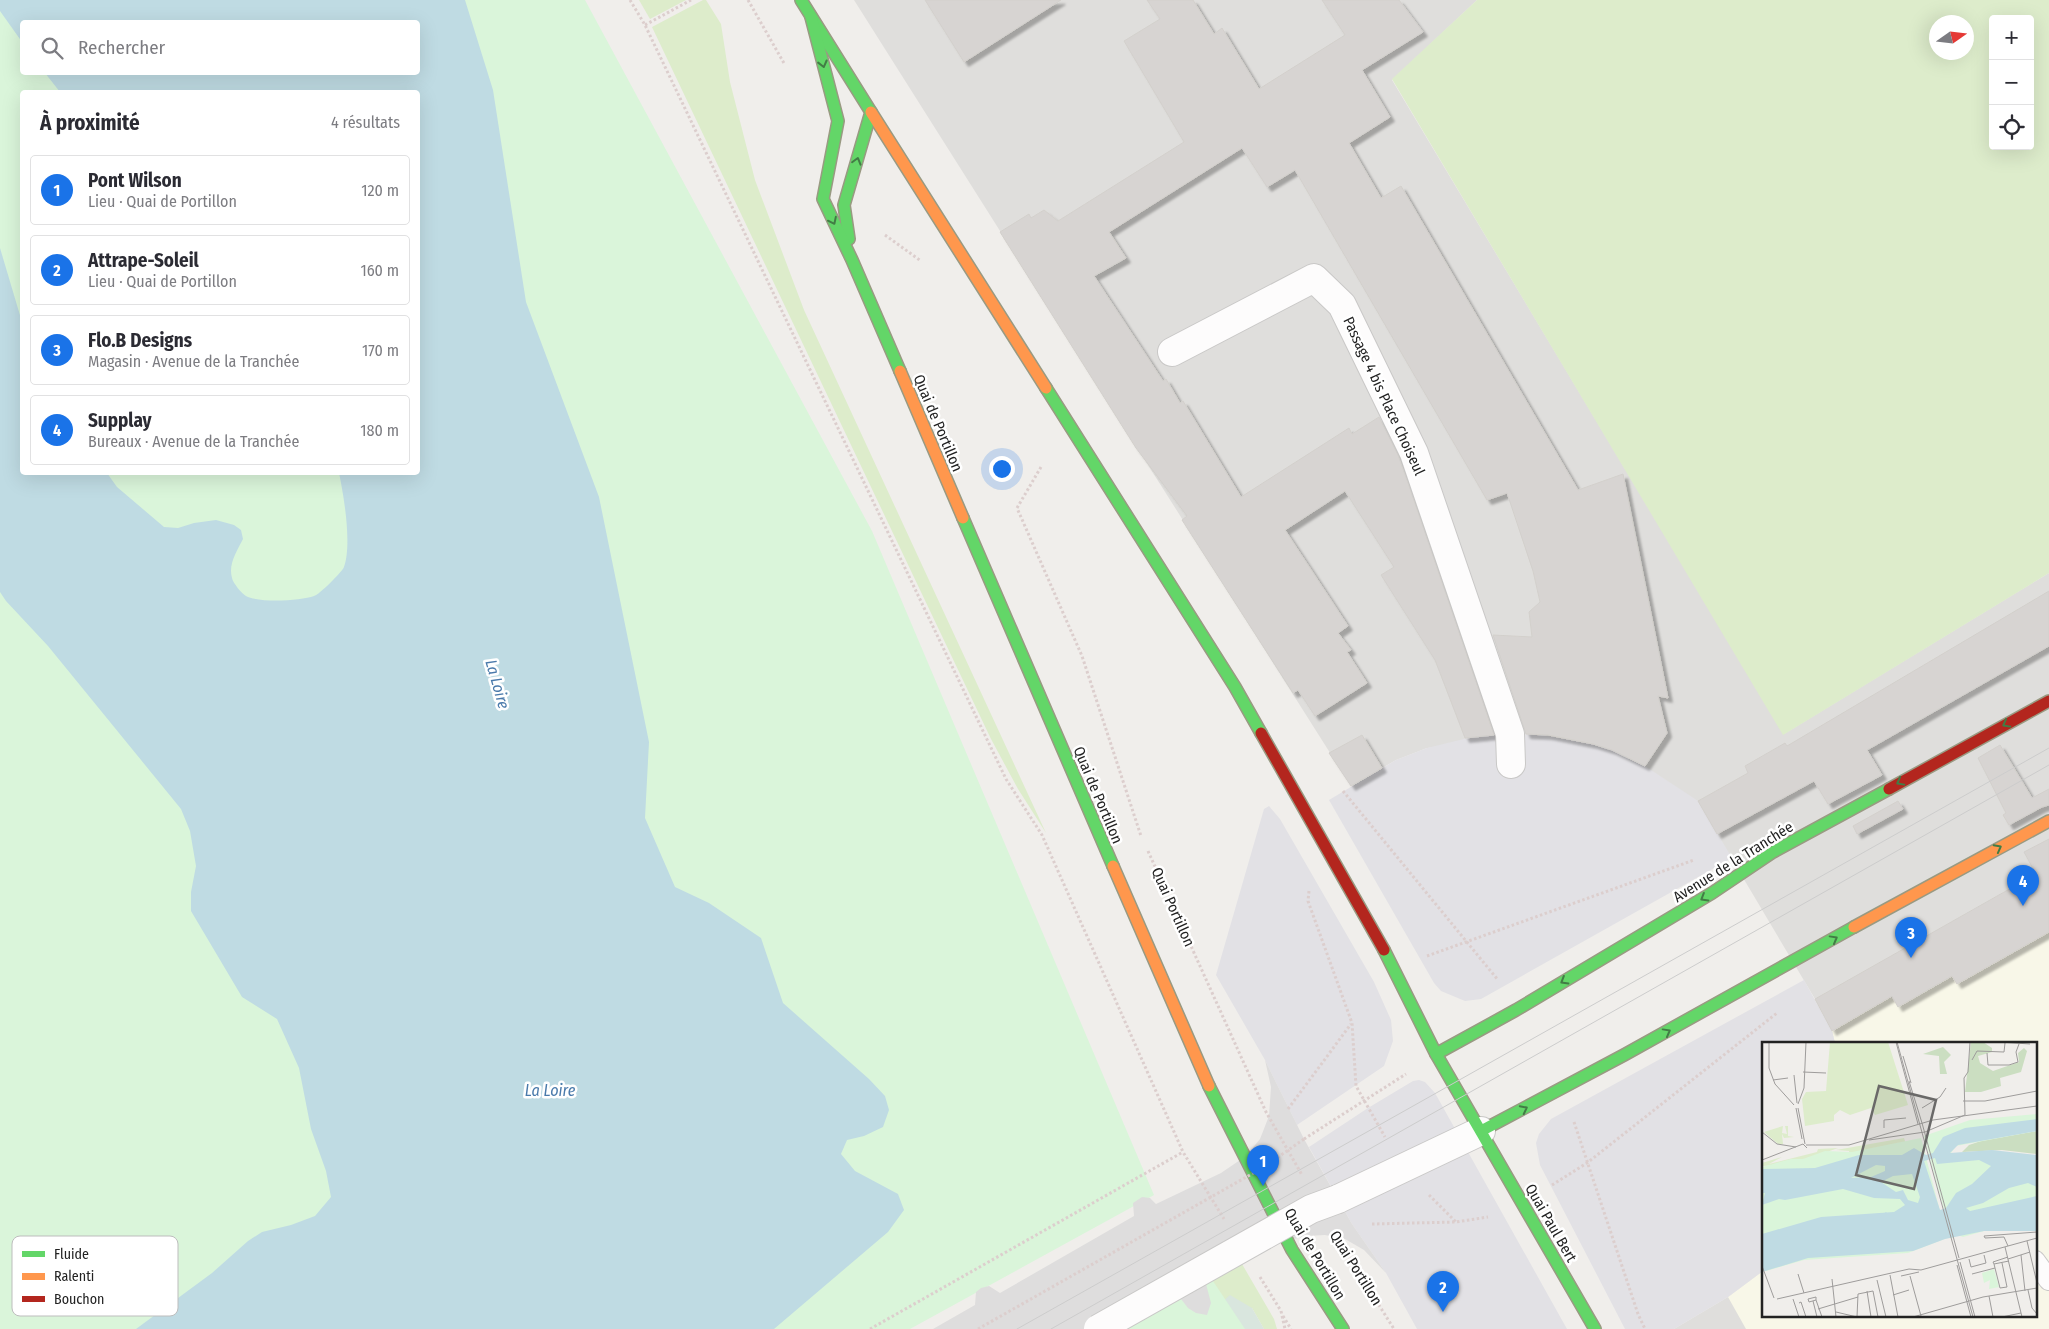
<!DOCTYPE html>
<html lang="fr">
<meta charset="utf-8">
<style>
:root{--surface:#fff;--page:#f2f2f3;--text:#2b2b33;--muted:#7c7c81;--line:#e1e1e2;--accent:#1a73e8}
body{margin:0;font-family:"Fira Sans Condensed",sans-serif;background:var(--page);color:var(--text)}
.controls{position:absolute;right:15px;top:15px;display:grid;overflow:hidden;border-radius:5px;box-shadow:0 5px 20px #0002}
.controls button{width:45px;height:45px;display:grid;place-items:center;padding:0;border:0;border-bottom:1px solid var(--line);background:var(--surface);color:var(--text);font:25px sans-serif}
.compass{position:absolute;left:1929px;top:15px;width:45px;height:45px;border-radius:50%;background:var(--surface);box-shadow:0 5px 20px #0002;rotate:76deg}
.you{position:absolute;left:1001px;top:468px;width:18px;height:18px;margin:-12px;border:4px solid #fff;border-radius:50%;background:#1a73e8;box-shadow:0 0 0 8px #1a73e833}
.badge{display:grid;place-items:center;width:32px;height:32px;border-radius:50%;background:var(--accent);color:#fff;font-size:16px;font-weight:700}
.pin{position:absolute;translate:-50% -41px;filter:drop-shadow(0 1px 2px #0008)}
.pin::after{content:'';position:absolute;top:26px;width:18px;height:15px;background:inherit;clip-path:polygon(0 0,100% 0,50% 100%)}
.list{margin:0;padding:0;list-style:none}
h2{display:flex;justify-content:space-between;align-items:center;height:65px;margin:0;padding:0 20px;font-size:21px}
h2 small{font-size:16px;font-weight:400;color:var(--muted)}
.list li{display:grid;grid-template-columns:32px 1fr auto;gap:15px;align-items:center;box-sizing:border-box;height:70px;margin:0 10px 10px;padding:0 10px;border:1px solid var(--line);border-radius:5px}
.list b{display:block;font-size:19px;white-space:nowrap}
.list p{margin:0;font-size:16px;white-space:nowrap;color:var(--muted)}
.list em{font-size:16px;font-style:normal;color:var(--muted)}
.icon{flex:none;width:28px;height:28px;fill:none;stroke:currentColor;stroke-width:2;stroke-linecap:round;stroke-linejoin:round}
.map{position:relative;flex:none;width:2049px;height:1329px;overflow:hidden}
.search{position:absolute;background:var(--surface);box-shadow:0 5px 20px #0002;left:20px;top:20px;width:400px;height:55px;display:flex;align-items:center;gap:12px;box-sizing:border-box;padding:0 18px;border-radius:5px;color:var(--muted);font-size:19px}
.panel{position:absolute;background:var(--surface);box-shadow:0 5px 20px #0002;left:20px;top:90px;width:400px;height:385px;border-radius:5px}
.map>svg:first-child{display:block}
.residential{fill:#dfdedc}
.education{fill:#f8f7e8}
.grass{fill:#ddeccb;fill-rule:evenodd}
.wetland{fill:#d9e6de}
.park{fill:#daf5da;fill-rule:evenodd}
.plaza{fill:#e2e1e5}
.water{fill:#bfdbe3}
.pier{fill:#dedddd}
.building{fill:#d7d4d2;stroke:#d3d0cc;filter:url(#shadow)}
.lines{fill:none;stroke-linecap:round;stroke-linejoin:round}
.lane-casing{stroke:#c9c8c7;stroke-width:22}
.street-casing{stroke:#c9c8c7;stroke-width:30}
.fast-casing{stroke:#999a82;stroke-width:14}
.slow-casing{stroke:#999a82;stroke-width:14}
.jam-casing{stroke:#999a82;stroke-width:14}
.path{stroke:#dccecd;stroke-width:3;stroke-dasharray:2.5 2.5;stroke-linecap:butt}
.lane{stroke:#fdfcfc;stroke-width:20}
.street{stroke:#fdfcfc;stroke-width:28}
.fast{stroke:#63d668;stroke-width:11}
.slow{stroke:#ff974d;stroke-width:11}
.jam{stroke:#b3261e;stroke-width:11}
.tram{stroke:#ccc;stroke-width:1}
.street-bridge-casing{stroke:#c9c8c7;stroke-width:30;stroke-linecap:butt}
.path-bridge{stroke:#dccecd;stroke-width:3;stroke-dasharray:2.5 2.5;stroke-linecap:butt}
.street-bridge{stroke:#fdfcfc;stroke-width:28}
.oneway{stroke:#427c45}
.labels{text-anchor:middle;stroke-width:5;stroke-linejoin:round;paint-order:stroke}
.street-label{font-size:15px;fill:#222;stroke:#fff}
.water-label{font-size:16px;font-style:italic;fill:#4a7aab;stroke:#fff}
.inset-river{fill:none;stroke:#bfdbe3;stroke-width:2.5}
.inset-road{fill:none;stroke:#9e9c9b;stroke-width:1}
.view{fill:#6a6968;fill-opacity:0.15;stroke:#6a6968;stroke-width:2.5}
.inset-edge{fill:none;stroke:#222;stroke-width:2.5}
.key{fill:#fff;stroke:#bdbdbd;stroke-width:1}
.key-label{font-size:14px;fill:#222}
</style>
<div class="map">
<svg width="2049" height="1329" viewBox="0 0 2049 1329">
<defs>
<filter id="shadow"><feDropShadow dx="4.5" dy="4.5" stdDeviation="1" flood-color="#0004"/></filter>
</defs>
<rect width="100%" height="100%" fill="#f0eeeb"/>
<!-- residential -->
<polygon class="residential" points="854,0 1477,0 1392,80 1784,734 2049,573 2049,1329 1674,1329 1728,1297 1763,1271 1763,1315 2035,1315 2035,1043 1835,1043 1832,1031 1815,999 1717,834 1630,758 1612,750 1592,744 1542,735 1427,748 1396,760 1351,786"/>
<!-- education -->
<polygon class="education" points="2049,923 2049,1329 1746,1329 1728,1297 1763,1271 1763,1315 2035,1315 2035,1043 1835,1043 1832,1031 1891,996 1898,1007 1952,976 1957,983"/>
<!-- grass -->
<g class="grass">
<polygon points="639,0 686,0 650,19"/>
<polygon points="703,0 706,0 721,24 730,82 755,180 804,310 1046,833 1018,789 991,739 652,27"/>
<path d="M1477,0h572v573l-266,162 -391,-656zM1993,19h37v127h-37zM1966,22v30h-30v-30z"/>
<polygon points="1242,1264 1274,1319 1277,1329 1264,1329 1252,1308 1127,1329"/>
</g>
<!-- wetland -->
<polygon class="wetland" points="1230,1295 1252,1308 1264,1329 1150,1329 1207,1315"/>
<!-- park -->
<g class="park">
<path d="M0,0h585l287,531 282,664 -244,134h-910zM22,22h396v50h-396zM22,92h396v380h-396z"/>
<polygon points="1201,1263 1245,1329 1083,1329"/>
</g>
<!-- plaza -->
<g class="plaza">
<polygon points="1510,734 1542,735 1592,744 1612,750 1645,766 1698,801 1732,858 1481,999 1465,1001 1441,991 1434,983 1329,800 1396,760 1427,748 1472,737"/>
<polygon points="1269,806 1280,819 1374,982 1391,1020 1393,1041 1384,1066 1297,1125 1265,1060 1216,975 1264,809"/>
<polygon points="1804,980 1832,1031 1835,1043 1763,1043 1763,1271 1728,1297 1674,1329 1625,1329 1540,1165 1536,1143 1539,1134 1551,1119"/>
<polygon points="1419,1080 1425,1082 1435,1093 1567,1329 1417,1329 1386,1273 1352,1224 1309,1147 1368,1108 1413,1081"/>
</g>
<!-- water -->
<path class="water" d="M0,0h465l28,90 33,212 73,195 50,245 -4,76 30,69 34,16 52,35 22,65 86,76 16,17 4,14 -6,17 -19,9 -17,4 -6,14 14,17 43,23 6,16 -16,22 -114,97h-638l76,-56 36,-32 14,-9 29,-7 24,-9 16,-19 -5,-26 -15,-42 -12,-61 -22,-49 -35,-22 -51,-86v-19l5,-26 -6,-35 -9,-22 -133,-163 -42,-45 -6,-9v-344l22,74v150l85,1 10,14 47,40 14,1 16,-5 22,-3 18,5 7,5 2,9c-6,12 -15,25 -11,39 1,5 10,16 14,18 12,7 55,5 68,0 5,-1 28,-24 30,-29 8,-22 0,-71 -5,-94l79,-1v-380h-358l-15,-19 373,-1v-50h-396v20l-22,-31z"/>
<!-- pier -->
<polygon class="pier" points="1265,1060 1304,1139 1352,1224 1386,1273 1364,1250 1345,1239 1325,1235 1306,1236 1282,1242 1206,1284 1211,1303 1207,1315 1196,1313 1188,1308 1181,1299 1127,1329 933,1329 975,1305 976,1292 981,1288 989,1286 1000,1293 1134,1216 1133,1203 1142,1197 1150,1198 1156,1204 1221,1173 1246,1156 1260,1139 1269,1116 1271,1087"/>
<!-- building -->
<g class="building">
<polygon points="925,0 1061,0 964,62"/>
<polygon points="1147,0 1193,0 1214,34 1222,28 1259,89 1345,35 1322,0 1399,0 1423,32 1362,70 1390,117 1349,143 1381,198 1401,186 1578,490 1623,474 1668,698 1658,696 1667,733 1645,766 1612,750 1593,744 1548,735 1526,734 1493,635 1532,637 1529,612 1540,602 1533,571 1507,493 1487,500 1295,170 1267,187 1242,148 1109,232 1126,258 1094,276 1163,381 1166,379 1180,403 1183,401 1241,497 1349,428 1352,434 1379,417 1398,455 1407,480 1494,735 1465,738 1435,660 1381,575 1394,567 1345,491 1285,530 1348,626 1338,633 1351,650 1347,652 1367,683 1315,716 1298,690 1293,693 1182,520 1187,516 1136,448 1000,232 1029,214 1031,218 1044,210 1058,221 1184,142 1124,41 1160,19"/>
<polygon points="2049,591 2049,646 1867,750 1882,775 1828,804 1814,781 1717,834 1698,801 1748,773 1745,766 1785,743 1787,746"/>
<polygon points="1362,735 1382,768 1351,786 1329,753"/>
<polygon points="2000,745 2032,798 2049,789 2049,805 2042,807 2009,825 2003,815 2006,813 1978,758"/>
<polygon points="1898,801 1903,809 1857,834 1853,826"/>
<polygon points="2049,839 2049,932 1957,984 1952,976 1898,1007 1892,996 1832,1031 1815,999 2036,874 2024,852"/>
</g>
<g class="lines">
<defs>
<polyline id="lane" points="2035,1261 2049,1280"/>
<g id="street">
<polyline points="1172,352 1314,278 1342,305 1414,453 1510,734 1511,764"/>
<polyline points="1338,1199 1481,1131"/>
</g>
<g id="fast">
<polyline points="801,0 871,112 844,205 849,239"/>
<polyline points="811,17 838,121 823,199 852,260 900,371"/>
<polyline points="1046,388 1235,687 1261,733"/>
<polyline points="963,518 1113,866"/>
<polyline points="1384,950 1436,1054 1595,1329"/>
<polyline points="1436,1054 1516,1010 1712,893 1773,852 1889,789"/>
<polyline points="1209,1086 1292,1250 1343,1329"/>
<polyline points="1481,1131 1624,1055 1854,927"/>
</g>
<g id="slow">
<polyline points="871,112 1046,388"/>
<polyline points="900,371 963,518"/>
<polyline points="1113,866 1209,1086"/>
<polyline points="1854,927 2049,821"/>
</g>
<g id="jam">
<polyline points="1261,733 1384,950"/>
<polyline points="1889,789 2049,701"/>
</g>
</defs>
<!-- lane casing -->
<use href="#lane" class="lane-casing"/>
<!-- street casing -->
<use href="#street" class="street-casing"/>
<!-- fast casing -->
<use href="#fast" class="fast-casing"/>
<!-- slow casing -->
<use href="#slow" class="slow-casing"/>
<!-- jam casing -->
<use href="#jam" class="jam-casing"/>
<!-- path -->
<g class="path">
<polyline points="630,0 645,25 1006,779 1042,835 1183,1152 1224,1219"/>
<polyline points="748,0 785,65"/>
<polyline points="645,25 691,0"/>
<polyline points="885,235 921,261"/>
<polyline points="1041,467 1017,508 1082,656 1141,836"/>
<polyline points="1343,791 1498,980"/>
<polyline points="1148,851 1266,1112 1302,1175"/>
<polyline points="1309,891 1308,901 1352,1023 1356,1086 1385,1137"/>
<polyline points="1427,956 1694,860"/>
<polyline points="1288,1109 1351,1024"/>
<polyline points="1574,1122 1638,1314 1645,1329"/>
<polyline points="1304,1139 1406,1074"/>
<polyline points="1552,1185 1587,1163 1777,1013"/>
<polyline points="1429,1195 1456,1222"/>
<polyline points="1372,1224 1456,1222 1488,1217"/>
<polyline points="1336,1237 1394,1329"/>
<polyline points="1260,1277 1281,1311 1285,1329"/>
<polyline points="1283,1316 1291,1329"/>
<polyline points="870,1329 1183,1152"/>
</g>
<!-- lane -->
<use href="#lane" class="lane"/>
<!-- street -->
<use href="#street" class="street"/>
<!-- fast -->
<use href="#fast" class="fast"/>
<!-- slow -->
<use href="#slow" class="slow"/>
<!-- jam -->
<use href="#jam" class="jam"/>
<!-- tram -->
<g class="tram">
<polyline points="1017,1329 2049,748"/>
<polyline points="1051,1329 2049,765"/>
</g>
<defs>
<polyline id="street-bridge" points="1098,1329 1311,1209 1338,1199"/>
</defs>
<!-- street-bridge casing -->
<use href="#street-bridge" class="street-bridge-casing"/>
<!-- path-bridge -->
<polyline class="path-bridge" points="978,1329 1264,1167 1304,1139"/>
<!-- street-bridge -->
<use href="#street-bridge" class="street-bridge"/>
</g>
<!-- one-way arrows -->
<defs><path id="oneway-chevron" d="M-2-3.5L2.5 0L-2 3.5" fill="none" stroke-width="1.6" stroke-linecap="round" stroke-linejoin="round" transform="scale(1.25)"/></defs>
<g class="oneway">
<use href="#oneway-chevron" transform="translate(823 64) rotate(76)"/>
<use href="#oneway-chevron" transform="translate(857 161) rotate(-74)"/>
<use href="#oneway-chevron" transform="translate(833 221) rotate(64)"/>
<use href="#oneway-chevron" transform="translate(2006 724) rotate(151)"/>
<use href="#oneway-chevron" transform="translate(1900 782) rotate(151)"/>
<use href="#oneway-chevron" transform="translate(1998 848) rotate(-28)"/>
<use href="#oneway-chevron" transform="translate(1704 898) rotate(149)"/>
<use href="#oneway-chevron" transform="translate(1834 939) rotate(-29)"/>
<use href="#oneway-chevron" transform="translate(1564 981) rotate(149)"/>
<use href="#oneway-chevron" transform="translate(1667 1032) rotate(-29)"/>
<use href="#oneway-chevron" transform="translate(1524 1109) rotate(-27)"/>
</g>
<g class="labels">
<!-- street labels -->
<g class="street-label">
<text transform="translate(1384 396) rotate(65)" y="5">Passage 4 bis Place Choiseul</text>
<text transform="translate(938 423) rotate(67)" y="5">Quai de Portillon</text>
<text transform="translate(1098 795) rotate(67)" y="5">Quai de Portillon</text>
<text transform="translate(1733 862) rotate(-32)" y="5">Avenue de la Tranchée</text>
<text transform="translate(1173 907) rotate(66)" y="5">Quai Portillon</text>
<text transform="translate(1551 1223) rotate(60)" y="5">Quai Paul Bert</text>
<text transform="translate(1315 1254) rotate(59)" y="5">Quai de Portillon</text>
<text transform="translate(1356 1268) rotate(58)" y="5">Quai Portillon</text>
</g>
<!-- water labels -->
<g class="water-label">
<text transform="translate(498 684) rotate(74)" y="6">La Loire</text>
<text x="550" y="1096">La Loire</text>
</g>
</g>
<!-- overview -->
<g transform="translate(1762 1042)">
<rect width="275" height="275" fill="#f0eeeb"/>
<path d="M68,0h58l20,63 -33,10 -4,-7 -21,7 -10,-5 -6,5v6l-29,5 -3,-27 4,-7 20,-1zM21,84l-1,7 5,1 -2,-8h3v10l6,1 -10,1 -2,-4 1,10h-5l-14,-12zM142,96l3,9 -14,8h-34l-16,4 -34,-2 -13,7 -34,2v-3l20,-6 -13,7 48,-12 1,-3 20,-1 -14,5 25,3v-5l-13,-1z" fill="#ddeccb"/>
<path d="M209,0h12l9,6v4l-14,4 2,7 13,8 26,-9 -1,-9 6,-5 3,3 -6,21 -21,6 1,8 -20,6h-16zM181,5l8,8 -7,7 3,12h-7l-1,-18 -16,-2zM275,89v23l-35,-4 -40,2 7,-7 12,-4z" fill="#cbdec1"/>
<path d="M275,72v17l-81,15 -5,7 4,3h82v74l-53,1 -21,6 -6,-2 -5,3 -28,-102 46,-16zM159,96l26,100 -39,15 -104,7 -38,11 -4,-13v-53l5,-2h-5v-36l29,-8h12l22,-8 27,1zM232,227l5,18 -10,2 1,-9 -6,3 -2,-10z" fill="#daf5da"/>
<path d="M275,77v12l-79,14 -8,8 42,-3 45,5v32l-9,-4 -19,5 -26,15 -17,5 4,3 67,-15v35h-53l-39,8 -32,12 -105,7 -46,14v-38l59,-17 73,-5 11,-7 -5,-6 -26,-1 -31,-9 -58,11 -6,-1 -17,6 3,-12h-3v-24l53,-1 44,-13h43l12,-7 12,7 7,-2 10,-16 22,-9zM173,116l2,6 42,-4 12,6 -19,18 -16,9 -10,15 -6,2 -16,-49zM114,123l9,1v5l-14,6 -20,1zM150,132l8,23 -2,6 -10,-3 -5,-10 -7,2 -15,-10 12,-6z" fill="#bfdbe3" fill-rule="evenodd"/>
<path class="inset-river" d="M123,171l35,34"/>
<path class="inset-road" d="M7,0v26l6,16 19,21M134,0l22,82M135,0l76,275M238,0l30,2M225,11l1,12h21l9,-3 -2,-10 3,-8M141,14l8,27M210,18l5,-9 27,1 1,-9M41,30l23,1M32,33l3,28M11,38l15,-2M147,39l13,42M201,59h22l52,-10M36,62l6,-16 2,-46M34,66l6,31M36,66l7,36M160,66l18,-11 6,-9M203,73l-1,-37 4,-6 2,-30M160,81l37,135M122,86v-8l22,-2M0,90l15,12 19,3M107,98l56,-8 40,-17M44,103h43l84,-25 104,-14M0,118l41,-16 4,4M265,199l10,42M246,204l-4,-9 -19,1 -1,-2 53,-4M243,205l17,70M259,213l4,36M207,217l2,8 15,-4 -2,-8M246,217l22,-7M198,220l15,55M232,222l6,24 7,-1 -5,-24M232,222l-1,-2 15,-5M232,222l15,-3M195,223l14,52M0,224l12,32M36,232l6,19M210,232l23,-6M128,233l8,42M139,234l18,-4M148,234l11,40M70,237l4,38M115,238l9,37M266,248l4,18 5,6M105,249l4,26M131,253l16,-5M227,254l4,21M54,255v3l-7,2 -1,-3zM15,257l132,-30 12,1 116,-32M31,257l6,18M54,258l6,17M51,259l4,16M37,261l2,-1 5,15M56,267l40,-12M74,270l21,5M95,275l1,-23 15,-3 5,26M151,275l70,-20 54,-9M240,275l19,-4"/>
<path class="view" d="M117,44l57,14 -22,89 -58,-14z"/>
<rect width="275" height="275" class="inset-edge"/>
</g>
<!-- legend -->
<rect x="12" y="1236" width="166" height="80" rx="8" class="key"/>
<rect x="22" y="1251" width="23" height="6" fill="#63d668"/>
<rect x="22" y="1273" width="23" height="7" fill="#ff974d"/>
<rect x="22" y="1296" width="23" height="6" fill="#b3261e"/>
<g class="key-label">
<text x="54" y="1259">Fluide</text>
<text x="54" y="1281">Ralenti</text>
<text x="54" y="1304">Bouchon</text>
</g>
</svg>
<div class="controls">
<button>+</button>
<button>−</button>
<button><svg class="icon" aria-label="locate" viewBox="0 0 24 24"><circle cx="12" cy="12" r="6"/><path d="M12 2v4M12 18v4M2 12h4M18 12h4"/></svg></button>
</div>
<svg class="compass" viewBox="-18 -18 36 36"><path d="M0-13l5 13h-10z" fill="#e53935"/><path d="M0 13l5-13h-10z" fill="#7c7c81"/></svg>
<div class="you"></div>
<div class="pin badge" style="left:1263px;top:1186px">1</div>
<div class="pin badge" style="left:1443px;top:1312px">2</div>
<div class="pin badge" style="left:1911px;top:958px">3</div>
<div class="pin badge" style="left:2023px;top:906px">4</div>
<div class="search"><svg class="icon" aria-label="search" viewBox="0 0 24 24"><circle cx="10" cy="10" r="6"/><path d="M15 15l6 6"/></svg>Rechercher</div>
<section class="panel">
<h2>À proximité<small>4 résultats</small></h2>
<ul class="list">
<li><span class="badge">1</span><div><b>Pont Wilson</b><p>Lieu · Quai de Portillon</p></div><em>120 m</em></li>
<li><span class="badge">2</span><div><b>Attrape-Soleil</b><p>Lieu · Quai de Portillon</p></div><em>160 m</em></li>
<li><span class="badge">3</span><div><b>Flo.B Designs</b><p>Magasin · Avenue de la Tranchée</p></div><em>170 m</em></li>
<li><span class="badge">4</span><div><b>Supplay</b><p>Bureaux · Avenue de la Tranchée</p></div><em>180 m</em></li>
</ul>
</section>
</div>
